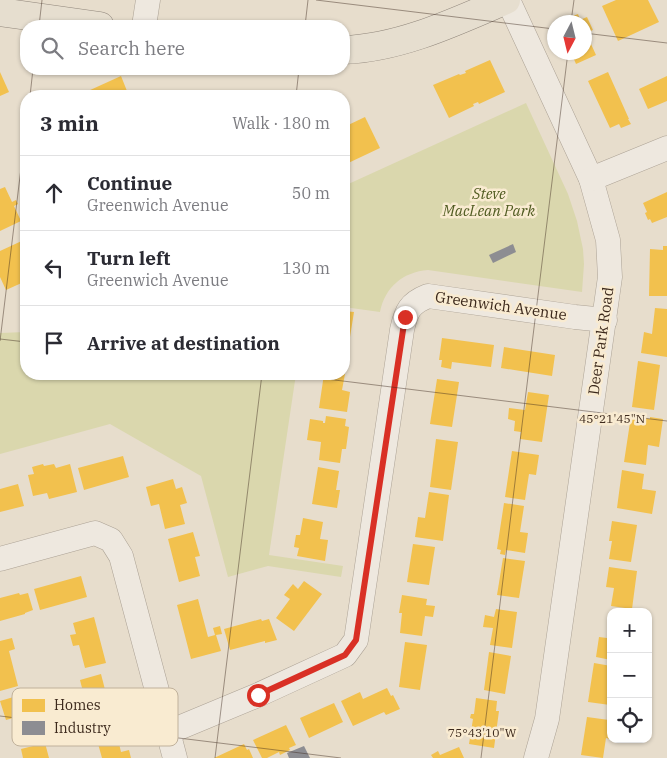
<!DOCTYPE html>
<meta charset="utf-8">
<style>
:root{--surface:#fff;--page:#f2f2f3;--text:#2b2b33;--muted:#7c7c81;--line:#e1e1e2}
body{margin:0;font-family:"IBM Plex Serif",serif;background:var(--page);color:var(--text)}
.controls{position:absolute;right:15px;bottom:15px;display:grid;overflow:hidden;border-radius:10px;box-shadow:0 1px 4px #0004}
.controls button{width:45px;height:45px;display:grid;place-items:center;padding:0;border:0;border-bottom:1px solid var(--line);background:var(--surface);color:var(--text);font:25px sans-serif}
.compass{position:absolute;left:547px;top:15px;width:45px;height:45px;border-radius:50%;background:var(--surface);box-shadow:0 1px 4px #0004;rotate:187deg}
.stop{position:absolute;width:15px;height:15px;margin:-11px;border:4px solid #d93025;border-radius:50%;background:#fff}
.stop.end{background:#d93025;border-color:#fff;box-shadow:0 1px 5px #0008}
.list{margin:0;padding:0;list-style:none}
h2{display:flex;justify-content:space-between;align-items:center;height:65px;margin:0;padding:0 20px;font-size:21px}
h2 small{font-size:16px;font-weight:400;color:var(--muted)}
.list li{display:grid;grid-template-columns:32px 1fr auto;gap:15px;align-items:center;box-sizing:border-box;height:75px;padding:0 20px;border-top:1px solid var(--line)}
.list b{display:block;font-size:19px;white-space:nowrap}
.list p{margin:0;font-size:16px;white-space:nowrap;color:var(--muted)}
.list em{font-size:16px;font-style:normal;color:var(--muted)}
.icon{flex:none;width:28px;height:28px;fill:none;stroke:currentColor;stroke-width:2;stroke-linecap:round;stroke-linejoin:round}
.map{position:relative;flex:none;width:667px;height:758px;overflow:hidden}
.search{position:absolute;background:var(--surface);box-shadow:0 1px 4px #0004;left:20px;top:20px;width:330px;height:55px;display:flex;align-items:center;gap:12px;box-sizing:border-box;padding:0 18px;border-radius:20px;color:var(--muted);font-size:19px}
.panel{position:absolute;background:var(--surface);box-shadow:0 1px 4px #0004;left:20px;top:90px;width:330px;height:290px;border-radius:20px}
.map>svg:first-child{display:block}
.green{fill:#dad7ad}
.homes{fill:#f2c14e}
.industry{fill:#8d8d92}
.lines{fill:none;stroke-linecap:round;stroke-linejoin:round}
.minor-casing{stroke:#aca295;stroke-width:25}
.major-casing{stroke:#91877c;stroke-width:29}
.minor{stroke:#eee8df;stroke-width:24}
.major{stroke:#e6decf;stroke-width:28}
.route{stroke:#d93025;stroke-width:6}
.ticks{fill:none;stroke:#3c291c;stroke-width:1;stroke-opacity:0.45}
.labels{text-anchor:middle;stroke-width:5;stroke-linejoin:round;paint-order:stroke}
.park-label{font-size:15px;font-style:italic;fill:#505b21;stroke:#f9ebd1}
.street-label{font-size:15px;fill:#3c291c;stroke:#f9ebd1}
.key{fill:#f9ebd1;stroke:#c0b19b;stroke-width:1}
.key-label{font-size:14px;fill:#3c291c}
.ticks-label{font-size:12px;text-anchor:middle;fill:#3c291c;stroke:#f9ebd1;stroke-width:5;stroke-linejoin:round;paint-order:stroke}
</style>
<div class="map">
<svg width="667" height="758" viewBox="0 0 667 758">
<rect width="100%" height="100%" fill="#e7ddcc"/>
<!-- green -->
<g class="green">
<path d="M526,103l42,91 9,27 6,28 1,15 -2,28 -154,-22c-25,2 -43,17 -48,42l-36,-5v-121z"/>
<polygon points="26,332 26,374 296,374 269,555 343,566 341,577 268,566 228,577 201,476 110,424 0,454 0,333"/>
</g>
<!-- homes -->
<g class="homes">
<polygon points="616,0 648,0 659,22 618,41 602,6"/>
<polygon points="578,14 580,20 587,17 593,30 586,33 596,55 576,64 571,52 584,52 584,22 558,22"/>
<polygon points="490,60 505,92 479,104 478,102 473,104 474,106 449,118 433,85 459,74 460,75 466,73 465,71"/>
<polygon points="0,72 9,92 0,96"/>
<polygon points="608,72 629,119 628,119 631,124 621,128 619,124 610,128 588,81"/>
<polygon points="121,76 129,96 77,96"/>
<polygon points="667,76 667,101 648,109 639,89"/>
<polygon points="365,117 380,148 344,165 344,127"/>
<polygon points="5,187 12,202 16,200 18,204 14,206 21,221 0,231 0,189"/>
<polygon points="667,192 667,217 652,223 650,219 648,220 645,213 647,212 643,203"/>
<polygon points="26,239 26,281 6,290 0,277 0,251"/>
<polygon points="663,246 667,246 667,296 649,296 650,249 663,250"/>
<polygon points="655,308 667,309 667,357 641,353 644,332 652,334"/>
<polygon points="344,311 354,312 346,362 344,361"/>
<polygon points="442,338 494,345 491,367 452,362 451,369 441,367 442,360 439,360"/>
<polygon points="504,347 555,355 552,376 501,368"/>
<polygon points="638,361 660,365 654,410 632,407"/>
<polygon points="324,374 345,374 342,390 350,392 347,412 319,408"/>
<polygon points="437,379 459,382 452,427 430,424"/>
<polygon points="528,392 549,395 542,442 520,439 521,432 514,431 515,421 508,419 509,408 525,410"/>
<polygon points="326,416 346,419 345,426 349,427 346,449 342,449 340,463 319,460 321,442 307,440 310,419 323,421 323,423 325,423"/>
<polygon points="631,416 650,419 650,417 663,419 659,447 648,445 646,465 624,462"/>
<polygon points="436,439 458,442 451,490 430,487"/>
<polygon points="512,451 539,455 536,475 529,474 525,500 505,497"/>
<polygon points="123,456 129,477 84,490 78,468"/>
<polygon points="43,464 44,466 54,464 56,468 70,464 77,492 49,499 47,493 33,496 28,475 34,474 32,467"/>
<polygon points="318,467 339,471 336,490 340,490 337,508 312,504"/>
<polygon points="622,470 644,474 642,489 656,491 652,514 617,508"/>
<polygon points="173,479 176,489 182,487 187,503 180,505 185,524 165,529 159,504 151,506 146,487"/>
<polygon points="18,484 24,506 0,512 0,489"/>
<polygon points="429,492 449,495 443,541 415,537 418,517 425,518"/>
<polygon points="504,503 524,506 520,532 528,533 525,553 506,550 505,555 500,554 501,550 497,549"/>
<polygon points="303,518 323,522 320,539 328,540 325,561 297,556 299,548 294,547 296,535 300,535"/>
<polygon points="612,521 637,525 631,562 609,559 612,541 609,541"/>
<polygon points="193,532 200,556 195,557 200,576 179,582 168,539"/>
<polygon points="413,544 435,547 429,585 407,582"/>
<polygon points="503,558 525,561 519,598 497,595"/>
<polygon points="609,567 637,571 632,609 611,606 614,588 606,587"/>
<polygon points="81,576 87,597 40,610 34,589"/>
<polygon points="304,581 322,594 294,631 276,618 290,599 284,595 293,584 298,589"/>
<polygon points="19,593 20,595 28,593 33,610 25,613 25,614 0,621 0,598"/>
<polygon points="402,595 427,599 426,605 435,606 433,617 425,616 422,636 400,633 402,613 399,613"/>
<polygon points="198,599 208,637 215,635 213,628 220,626 222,634 216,635 221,651 191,659 177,605"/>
<polygon points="496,609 517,612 512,648 490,645 493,628 483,627 485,615 494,617"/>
<polygon points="94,617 106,663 85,668 79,645 73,646 70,635 76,634 73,623"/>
<polygon points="261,619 262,621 269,619 277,640 265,643 265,641 230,650 224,629"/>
<polygon points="610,619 611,619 611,660 596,657 599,637 607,638"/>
<polygon points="12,638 15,649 9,651 18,686 0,691 0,641"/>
<polygon points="405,642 427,645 420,690 399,687"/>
<polygon points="489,652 511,656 505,694 484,690"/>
<polygon points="594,663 611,666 610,705 588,702"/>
<polygon points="101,674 112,717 91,723 80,680"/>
<polygon points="387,688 391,696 393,695 400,709 386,715 384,712 353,726 341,701 360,692 363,699"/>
<polygon points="27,693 39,738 19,743 13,718 6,720 0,701"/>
<polygon points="476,698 497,701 496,711 499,711 494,748 469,744 473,719 470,718 471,714 474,714"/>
<polygon points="334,703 343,722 309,738 300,718"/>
<polygon points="587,717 609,720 608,725 611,726 611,737 610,739 606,738 603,758 581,755"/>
<polygon points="286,725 296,745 289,748 290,750 280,755 279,752 267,758 262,758 253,740"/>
<polygon points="115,727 121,752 129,750 131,758 102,758 95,733"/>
<polygon points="45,743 49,758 23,758 21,749"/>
<polygon points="244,744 247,750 249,749 253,758 214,758"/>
<polygon points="459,747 464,758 433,758 431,755 438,751 440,755"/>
</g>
<!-- industry -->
<g class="industry">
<polygon points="513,244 516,252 493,263 489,255"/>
<polygon points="304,746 310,758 289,758 287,753"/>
</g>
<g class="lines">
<defs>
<g id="minor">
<polyline points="508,0 591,179 608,240 610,277 547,719 536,758"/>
<polyline points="144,26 148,0"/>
<polyline points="591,179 667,148"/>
<polyline points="0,559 95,533 111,540 121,556 175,758"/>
<path d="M169,732l89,-37 87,-40 11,-15 46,-310c4,-19 8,-27 26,-34l147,21 30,3"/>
</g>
<g id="major">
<polyline points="0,12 100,26"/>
<path d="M344,50c56,-2 111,-28 162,-50"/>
</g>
</defs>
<!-- minor casing -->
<use href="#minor" class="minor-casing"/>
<!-- major casing -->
<use href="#major" class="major-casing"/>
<!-- minor -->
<use href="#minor" class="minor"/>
<!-- major -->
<use href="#major" class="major"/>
</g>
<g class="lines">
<!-- route -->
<polyline class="route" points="258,695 345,655 356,640 405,317"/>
</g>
<!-- ticks -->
<path class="ticks" d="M316,0l238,29M571,22l3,-22M39,26l3,-26M305,26l3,-26M584,33l83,10M30,96l3,-27M296,96l3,-27M0,339l26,3M0,341l26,-214M286,374l381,47M0,716l341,42M215,758l47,-384M481,758l87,-706"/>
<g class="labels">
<!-- park labels -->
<g class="park-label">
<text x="489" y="199">Steve<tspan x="489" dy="17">MacLean Park</tspan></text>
</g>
<!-- street labels -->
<g class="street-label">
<text transform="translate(501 306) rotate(8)" y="5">Greenwich Avenue</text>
<text transform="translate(601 341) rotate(-82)" y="5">Deer Park Road</text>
</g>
</g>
<!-- legend -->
<rect x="12" y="688" width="166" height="58" rx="8" class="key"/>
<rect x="22" y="699" width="23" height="13" fill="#f2c14e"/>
<rect x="22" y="721" width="23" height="14" fill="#8d8d92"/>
<g class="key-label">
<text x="54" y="710">Homes</text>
<text x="54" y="733">Industry</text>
</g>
<g class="ticks-label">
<text x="612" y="423">45°21'45"N</text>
<text x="482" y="737">75°43'10"W</text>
</g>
</svg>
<div class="controls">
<button>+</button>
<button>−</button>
<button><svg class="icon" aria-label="locate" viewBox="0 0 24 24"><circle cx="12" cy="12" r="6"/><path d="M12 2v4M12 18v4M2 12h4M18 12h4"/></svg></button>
</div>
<svg class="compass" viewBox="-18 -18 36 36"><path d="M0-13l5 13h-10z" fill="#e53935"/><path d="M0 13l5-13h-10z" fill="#7c7c81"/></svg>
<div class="stop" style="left:258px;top:695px"></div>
<div class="stop end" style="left:405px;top:317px"></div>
<div class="search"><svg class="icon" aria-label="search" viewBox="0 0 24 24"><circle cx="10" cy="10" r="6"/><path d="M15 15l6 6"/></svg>Search here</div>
<section class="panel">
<h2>3 min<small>Walk · 180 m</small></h2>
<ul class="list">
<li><svg class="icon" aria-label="ahead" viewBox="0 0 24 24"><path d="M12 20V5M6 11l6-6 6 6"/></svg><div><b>Continue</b><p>Greenwich Avenue</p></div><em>50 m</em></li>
<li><svg class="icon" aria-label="left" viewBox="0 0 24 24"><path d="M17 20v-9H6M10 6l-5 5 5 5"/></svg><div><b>Turn left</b><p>Greenwich Avenue</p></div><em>130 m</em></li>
<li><svg class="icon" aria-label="arrive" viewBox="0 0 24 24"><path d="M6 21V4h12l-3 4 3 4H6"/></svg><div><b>Arrive at destination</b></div></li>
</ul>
</section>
</div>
